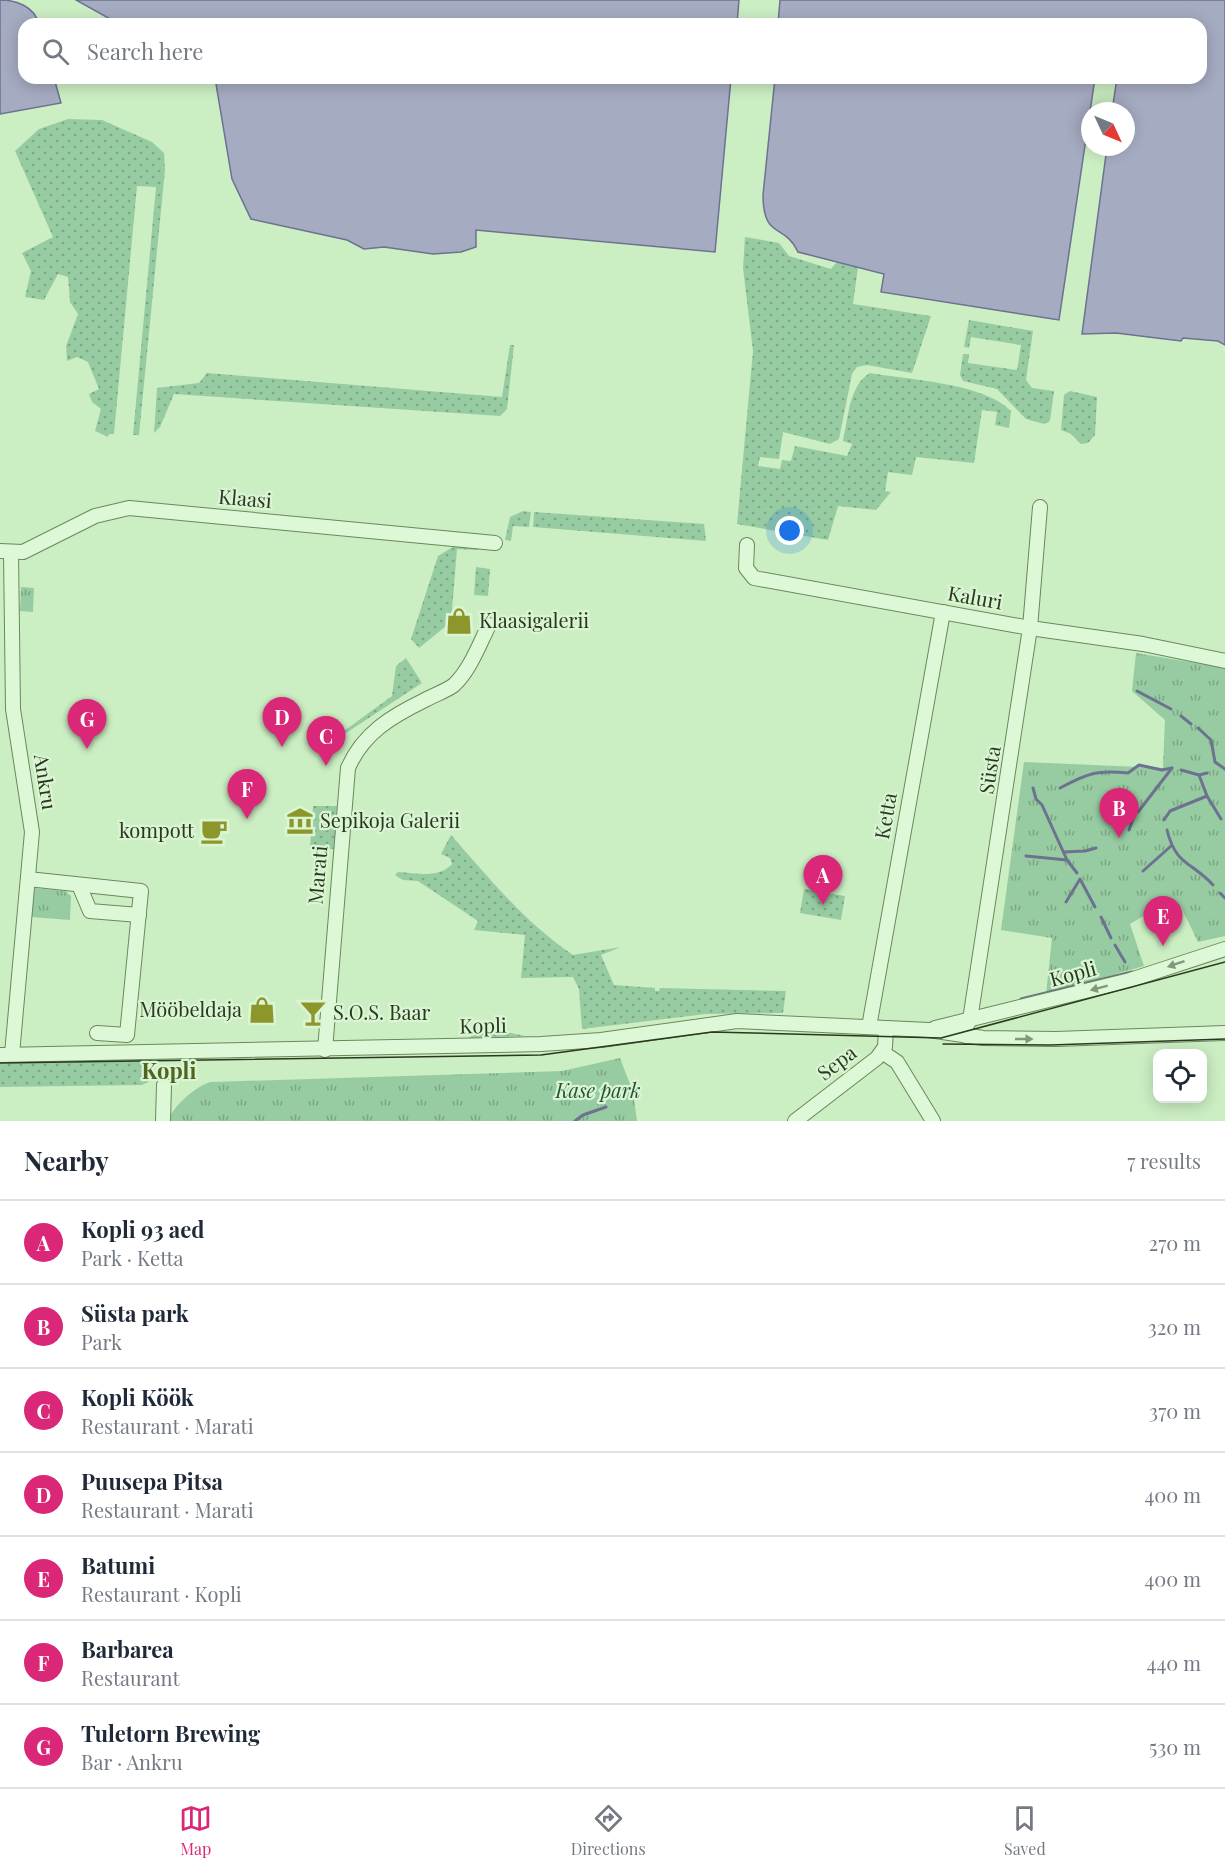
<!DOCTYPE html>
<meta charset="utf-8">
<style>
:root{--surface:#fff;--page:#f6f6f7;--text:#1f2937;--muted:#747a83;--line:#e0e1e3;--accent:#db2777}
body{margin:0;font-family:"Playfair Display",serif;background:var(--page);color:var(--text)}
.controls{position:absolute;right:18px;bottom:18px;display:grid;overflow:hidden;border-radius:12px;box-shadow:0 3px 15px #0003}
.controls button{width:54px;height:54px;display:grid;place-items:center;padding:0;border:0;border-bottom:2px solid var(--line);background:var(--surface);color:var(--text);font:30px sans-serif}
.compass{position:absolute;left:1081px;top:102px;width:54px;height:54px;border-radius:50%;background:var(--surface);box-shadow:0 3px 15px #0003;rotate:134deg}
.you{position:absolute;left:790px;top:531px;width:21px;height:21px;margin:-15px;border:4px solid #fff;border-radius:50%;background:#1a73e8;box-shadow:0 0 0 9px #1a73e833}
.badge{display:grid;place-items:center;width:39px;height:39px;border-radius:50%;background:var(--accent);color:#fff;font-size:20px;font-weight:700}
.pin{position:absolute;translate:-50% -50px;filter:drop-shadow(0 2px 3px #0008)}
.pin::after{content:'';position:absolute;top:32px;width:21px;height:18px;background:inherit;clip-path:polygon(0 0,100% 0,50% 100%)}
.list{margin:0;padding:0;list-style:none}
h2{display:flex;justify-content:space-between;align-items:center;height:78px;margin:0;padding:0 24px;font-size:26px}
h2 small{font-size:20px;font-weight:400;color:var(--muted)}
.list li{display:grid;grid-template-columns:39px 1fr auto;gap:18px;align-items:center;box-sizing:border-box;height:84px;padding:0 24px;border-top:2px solid var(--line)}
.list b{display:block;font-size:22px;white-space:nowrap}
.list p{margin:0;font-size:20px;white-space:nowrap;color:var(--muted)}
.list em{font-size:20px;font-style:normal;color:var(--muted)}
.icon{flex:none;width:33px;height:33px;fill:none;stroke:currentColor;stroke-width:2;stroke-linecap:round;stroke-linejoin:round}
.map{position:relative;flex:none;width:1225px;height:1121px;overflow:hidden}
.search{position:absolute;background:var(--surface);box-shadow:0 3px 15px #0003;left:18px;right:18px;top:18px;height:66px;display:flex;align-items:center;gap:15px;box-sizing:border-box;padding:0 21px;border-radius:18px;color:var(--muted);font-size:22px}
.sheet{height:666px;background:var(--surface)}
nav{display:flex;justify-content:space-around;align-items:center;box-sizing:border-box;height:84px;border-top:2px solid var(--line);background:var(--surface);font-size:16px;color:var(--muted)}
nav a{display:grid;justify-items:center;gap:3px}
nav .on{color:var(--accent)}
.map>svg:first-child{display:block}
.grass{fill:url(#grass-dots)}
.park{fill:url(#park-tufts)}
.water{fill:#a5abc1;stroke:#6c728f;stroke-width:1.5}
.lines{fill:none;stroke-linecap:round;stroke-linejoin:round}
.stream{stroke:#6c728f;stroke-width:3}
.minor-casing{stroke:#6b885a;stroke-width:16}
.minor{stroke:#ddf8d7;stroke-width:14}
.tram{stroke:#29381e;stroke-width:1.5}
.oneway{fill:#83987a}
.labels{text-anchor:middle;stroke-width:4.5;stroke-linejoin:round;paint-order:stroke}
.street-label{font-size:20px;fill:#29381e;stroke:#daf5d3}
.poi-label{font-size:20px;fill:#29381e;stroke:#daf5d3;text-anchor:start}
.park-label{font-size:20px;font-style:italic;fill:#255435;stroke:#daf5d3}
.quarter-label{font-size:22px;font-weight:bold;fill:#4f641e;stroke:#daf5d3}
</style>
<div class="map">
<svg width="1225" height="1121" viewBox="0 0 1225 1121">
<defs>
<pattern id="grass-dots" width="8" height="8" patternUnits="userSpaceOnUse" patternTransform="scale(1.5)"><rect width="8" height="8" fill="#97cca2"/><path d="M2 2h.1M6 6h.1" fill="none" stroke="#7ba783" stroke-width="1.8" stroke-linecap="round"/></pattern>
<pattern id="park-tufts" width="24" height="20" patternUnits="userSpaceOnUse" patternTransform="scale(1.5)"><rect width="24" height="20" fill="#97cca2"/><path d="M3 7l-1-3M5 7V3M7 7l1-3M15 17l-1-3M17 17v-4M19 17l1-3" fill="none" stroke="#7ba783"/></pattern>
</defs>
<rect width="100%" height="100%" fill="#cceec3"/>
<!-- grass -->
<g class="grass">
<polygon points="68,119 102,120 152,142 164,153 165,170 139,435 133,435 156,187 137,186 114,434 109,434 108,437 95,431 101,409 92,402 89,394 99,389 88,362 77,357 67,361 66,346 78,314 70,302 68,277 58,274 44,300 25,297 31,271 22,253 53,237 15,151 39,129"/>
<path d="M745,237l34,6 10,13 42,13 6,-7 21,5 -5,37 78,12 -19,57 -45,-8 -10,2 -5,7 -13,65 -9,5 -47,-12 -4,27 -19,-2 -2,9 22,3 2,-9 9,1 4,-15 52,10 5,-12 -9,-3c5,-22 6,-56 27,-68 40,7 114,10 141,38l-2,17 -14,-3 2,-13 -15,-2 -8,53 -58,-6 -4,18 -24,-3 -3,19 6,1 -15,18 -38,-4 -10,34 -91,-16 16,-173 -10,-83z"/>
<polygon points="969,320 1033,331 1026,380 1032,388 1054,391 1050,421 1044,424 1026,419 997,389 963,381 960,375 963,354 969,354 968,363 1017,370 1021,345 971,337 969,348 964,347"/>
<polygon points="510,345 514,345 507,409 500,416 174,394 160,427 154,433 157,388 199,383 207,373 502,397"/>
<polygon points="1070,391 1097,397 1095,435 1088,443 1081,444 1071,434 1061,430 1064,395"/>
<polygon points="523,511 531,512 529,527 513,526 511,541 505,540 510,517"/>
<polygon points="534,512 704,524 706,541 533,527"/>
<polygon points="458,544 478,546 477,550 457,549 451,622 419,648 411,639 438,556"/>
<polygon points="476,567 490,569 488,596 474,595"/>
<polygon points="406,658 422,683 346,733 344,731 392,696 396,666"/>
<polygon points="313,806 337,806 334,849 310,848"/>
<path d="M451,835c38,43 74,88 122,120l48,-8 -20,8 13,30 41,3v3h4l1,-3 126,3 -3,22 -77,1 -124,15 -3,-40 -6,-12 -52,1 4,-43 -51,-5 4,-9 -60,-40 -15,-1 -8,-5 3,-3c19,1 40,7 54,-8l-2,-6 -9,-4z"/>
<polygon points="804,889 845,896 841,920 800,913"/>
<polygon points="511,1033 525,1036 490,1037 486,1041 466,1039 476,1034"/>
<polygon points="151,1056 152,1080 142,1085 0,1087 0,1061"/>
</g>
<!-- park -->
<g class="park">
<polygon points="21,587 34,588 33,612 20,611"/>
<polygon points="1136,653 1225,668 1225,936 1198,942 1181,907 1150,912 1130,924 1144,966 1046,994 1052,938 1001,930 1024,762 1163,768 1165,720 1132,691"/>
<polygon points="34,888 65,891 71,896 70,920 31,917"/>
<path d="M620,1058l13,34 4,29h-469c4,-14 29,-36 43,-39l351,-11z"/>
</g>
<!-- water -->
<g class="water">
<path d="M0,0c16,0 34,6 39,24h-15v54h30l7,25 -61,11z"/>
<polygon points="76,0 739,0 737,24 119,24"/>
<polygon points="780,0 1225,0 1225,345 1218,341 1183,338 1181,341 1116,333 1082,334 1107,147 1126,147 1126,111 1112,111 1117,78 1201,78 1201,24 778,24"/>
<polygon points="215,78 731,78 715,252 476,230 476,247 461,252 433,254 384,247 364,249 347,240 251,219 232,179"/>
<path d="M775,78h320l-36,242 -178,-28 3,-18 -86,-22c-13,-29 -35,-12 -35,-57z"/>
</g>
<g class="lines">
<!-- stream -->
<g class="stream">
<polyline points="1137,691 1171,709"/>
<polyline points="1181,716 1191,724"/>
<polyline points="1198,728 1211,740 1215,762 1225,769"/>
<polyline points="1181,770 1199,775 1207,773"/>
<polyline points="1199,775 1207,796 1221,819"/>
<polyline points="1033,788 1036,799 1042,805 1067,860 1077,873"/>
<path d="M1060,788c28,-15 37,-18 68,-15l11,-8 23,5 10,-2"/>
<polyline points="1138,812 1172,768"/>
<polyline points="1164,820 1170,811 1207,796"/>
<polyline points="1129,830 1133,819"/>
<path d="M1167,830c9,36 24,31 46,55"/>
<polyline points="1064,852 1085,851 1096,848"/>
<polyline points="1026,856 1067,860"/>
<polyline points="1143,871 1171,846"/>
<polyline points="1220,893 1225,898"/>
<polyline points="1066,902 1080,879 1095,907"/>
<polyline points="1101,917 1111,938"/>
<polyline points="1115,945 1125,962"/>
<polyline points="1021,999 1132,972"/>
<polyline points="575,1121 583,1115 606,1107"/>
</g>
<defs>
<g id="minor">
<polyline points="747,545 746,568 754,578 1030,628 1143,644 1225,661"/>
<polyline points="0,551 23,552 95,516 129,508 495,543"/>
<polyline points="11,552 13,709 32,832 12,1054"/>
<polyline points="28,879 141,891 127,1035 97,1033"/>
<polyline points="79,885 90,911 139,915"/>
<polyline points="869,1027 943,612"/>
<polyline points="935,1028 1130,980 1225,949"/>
<polyline points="966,1036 964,1030 970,1020 1030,628 1040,507"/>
<path d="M325,1050l23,-282c15,-35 44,-52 77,-68 9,-5 21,-9 29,-15 16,-15 25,-40 35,-60"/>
<polyline points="882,1052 897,1062 933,1121"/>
<polyline points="0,1055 541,1044 601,1040 737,1021 929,1030 983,1038 1056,1039 1225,1033"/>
<polyline points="163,1121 164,1085"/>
<polyline points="795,1121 877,1058 885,1047 886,1028"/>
</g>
</defs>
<!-- minor casing -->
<use href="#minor" class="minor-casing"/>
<!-- minor -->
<use href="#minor" class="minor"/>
<!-- tram -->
<g class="tram">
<polyline points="943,1044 1051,1045 1225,1039"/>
<polyline points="0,1063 541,1055 712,1032 941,1038 1225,962"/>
</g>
</g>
<!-- one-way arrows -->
<defs><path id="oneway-solid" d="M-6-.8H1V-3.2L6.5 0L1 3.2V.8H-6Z" transform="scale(1.5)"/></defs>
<g class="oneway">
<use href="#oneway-solid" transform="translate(1176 964) rotate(161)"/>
<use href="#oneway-solid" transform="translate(1099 988) rotate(165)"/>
<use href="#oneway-solid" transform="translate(1024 1039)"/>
</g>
<!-- icons -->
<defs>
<symbol id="shop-bare" viewBox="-9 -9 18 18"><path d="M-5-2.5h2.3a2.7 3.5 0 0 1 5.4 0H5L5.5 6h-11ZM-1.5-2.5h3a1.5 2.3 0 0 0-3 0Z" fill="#8d962b" stroke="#daf5d3" stroke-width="2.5" paint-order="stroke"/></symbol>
<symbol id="museum-bare" viewBox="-9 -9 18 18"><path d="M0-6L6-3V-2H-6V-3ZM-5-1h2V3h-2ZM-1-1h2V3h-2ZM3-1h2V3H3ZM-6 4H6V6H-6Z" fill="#8d962b" stroke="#daf5d3" stroke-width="2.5" paint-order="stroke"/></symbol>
<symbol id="cafe-bare" viewBox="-9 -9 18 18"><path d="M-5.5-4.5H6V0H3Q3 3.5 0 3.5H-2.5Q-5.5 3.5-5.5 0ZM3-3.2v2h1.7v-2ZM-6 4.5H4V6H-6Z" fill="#8d962b" stroke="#daf5d3" stroke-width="2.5" paint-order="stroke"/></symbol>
<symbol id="bar-bare" viewBox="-9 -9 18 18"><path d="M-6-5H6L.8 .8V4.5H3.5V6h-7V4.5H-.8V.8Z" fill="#8d962b" stroke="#daf5d3" stroke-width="2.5" paint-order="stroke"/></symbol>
</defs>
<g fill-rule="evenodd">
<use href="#shop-bare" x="440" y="602" width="38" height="38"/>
<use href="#museum-bare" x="281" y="802" width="38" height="38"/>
<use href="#cafe-bare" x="195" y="812" width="38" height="38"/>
<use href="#shop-bare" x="243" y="991" width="38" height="38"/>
<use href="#bar-bare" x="294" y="994" width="38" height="38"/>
</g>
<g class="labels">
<!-- street labels -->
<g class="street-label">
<text transform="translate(245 499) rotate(5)" y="7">Klaasi</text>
<text transform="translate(975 598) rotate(10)" y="7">Kaluri</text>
<text transform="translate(990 770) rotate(-81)" y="7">Süsta</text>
<text transform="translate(45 782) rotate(81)" y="7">Ankru</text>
<text transform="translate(886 816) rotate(-80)" y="7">Ketta</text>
<text transform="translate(318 875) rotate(-85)" y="7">Marati</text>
<text transform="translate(1073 974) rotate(-15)" y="7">Kopli</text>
<text transform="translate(483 1026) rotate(-1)" y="7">Kopli</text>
<text transform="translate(837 1063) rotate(-37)" y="7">Sepa</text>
</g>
<!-- poi labels -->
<g class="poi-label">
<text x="479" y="628">Klaasigalerii</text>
<text x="320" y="828">Sepikoja Galerii</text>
<text x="194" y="838" text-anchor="end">kompott</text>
<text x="242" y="1017" text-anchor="end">Mööbeldaja</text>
<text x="333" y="1020">S.O.S. Baar</text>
</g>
<!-- park labels -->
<g class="park-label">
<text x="598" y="1098">Kase park</text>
</g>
<!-- quarter labels -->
<g class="quarter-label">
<text x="169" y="1079">Kopli</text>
</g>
</g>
</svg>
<div class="controls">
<button><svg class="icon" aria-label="locate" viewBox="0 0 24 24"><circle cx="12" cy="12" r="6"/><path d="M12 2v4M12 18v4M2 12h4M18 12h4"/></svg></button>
</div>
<svg class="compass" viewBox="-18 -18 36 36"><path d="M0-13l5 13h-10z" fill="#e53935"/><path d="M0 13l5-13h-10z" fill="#747a83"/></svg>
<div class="you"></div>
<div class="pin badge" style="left:823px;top:905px">A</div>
<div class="pin badge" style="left:1119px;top:838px">B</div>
<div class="pin badge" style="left:326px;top:766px">C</div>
<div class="pin badge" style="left:282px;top:747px">D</div>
<div class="pin badge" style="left:1163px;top:946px">E</div>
<div class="pin badge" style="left:247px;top:819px">F</div>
<div class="pin badge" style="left:87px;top:749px">G</div>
<div class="search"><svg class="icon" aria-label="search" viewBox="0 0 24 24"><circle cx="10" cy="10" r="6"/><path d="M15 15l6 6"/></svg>Search here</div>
</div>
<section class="sheet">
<h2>Nearby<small>7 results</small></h2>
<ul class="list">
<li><span class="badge">A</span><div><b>Kopli 93 aed</b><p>Park · Ketta</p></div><em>270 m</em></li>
<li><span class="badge">B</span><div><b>Süsta park</b><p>Park</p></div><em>320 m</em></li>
<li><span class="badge">C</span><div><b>Kopli Köök</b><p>Restaurant · Marati</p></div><em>370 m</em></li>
<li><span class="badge">D</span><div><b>Puusepa Pitsa</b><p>Restaurant · Marati</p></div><em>400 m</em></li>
<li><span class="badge">E</span><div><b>Batumi</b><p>Restaurant · Kopli</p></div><em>400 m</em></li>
<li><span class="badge">F</span><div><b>Barbarea</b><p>Restaurant</p></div><em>440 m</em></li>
<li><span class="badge">G</span><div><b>Tuletorn Brewing</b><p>Bar · Ankru</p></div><em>530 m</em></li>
</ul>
</section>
<nav>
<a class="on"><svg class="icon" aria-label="map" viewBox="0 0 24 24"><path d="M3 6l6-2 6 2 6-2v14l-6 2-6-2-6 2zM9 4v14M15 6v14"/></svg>Map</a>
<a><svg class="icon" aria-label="directions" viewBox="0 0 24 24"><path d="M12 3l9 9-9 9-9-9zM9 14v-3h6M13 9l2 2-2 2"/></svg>Directions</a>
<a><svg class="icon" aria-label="saved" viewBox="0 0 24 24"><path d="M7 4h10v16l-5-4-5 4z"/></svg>Saved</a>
</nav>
